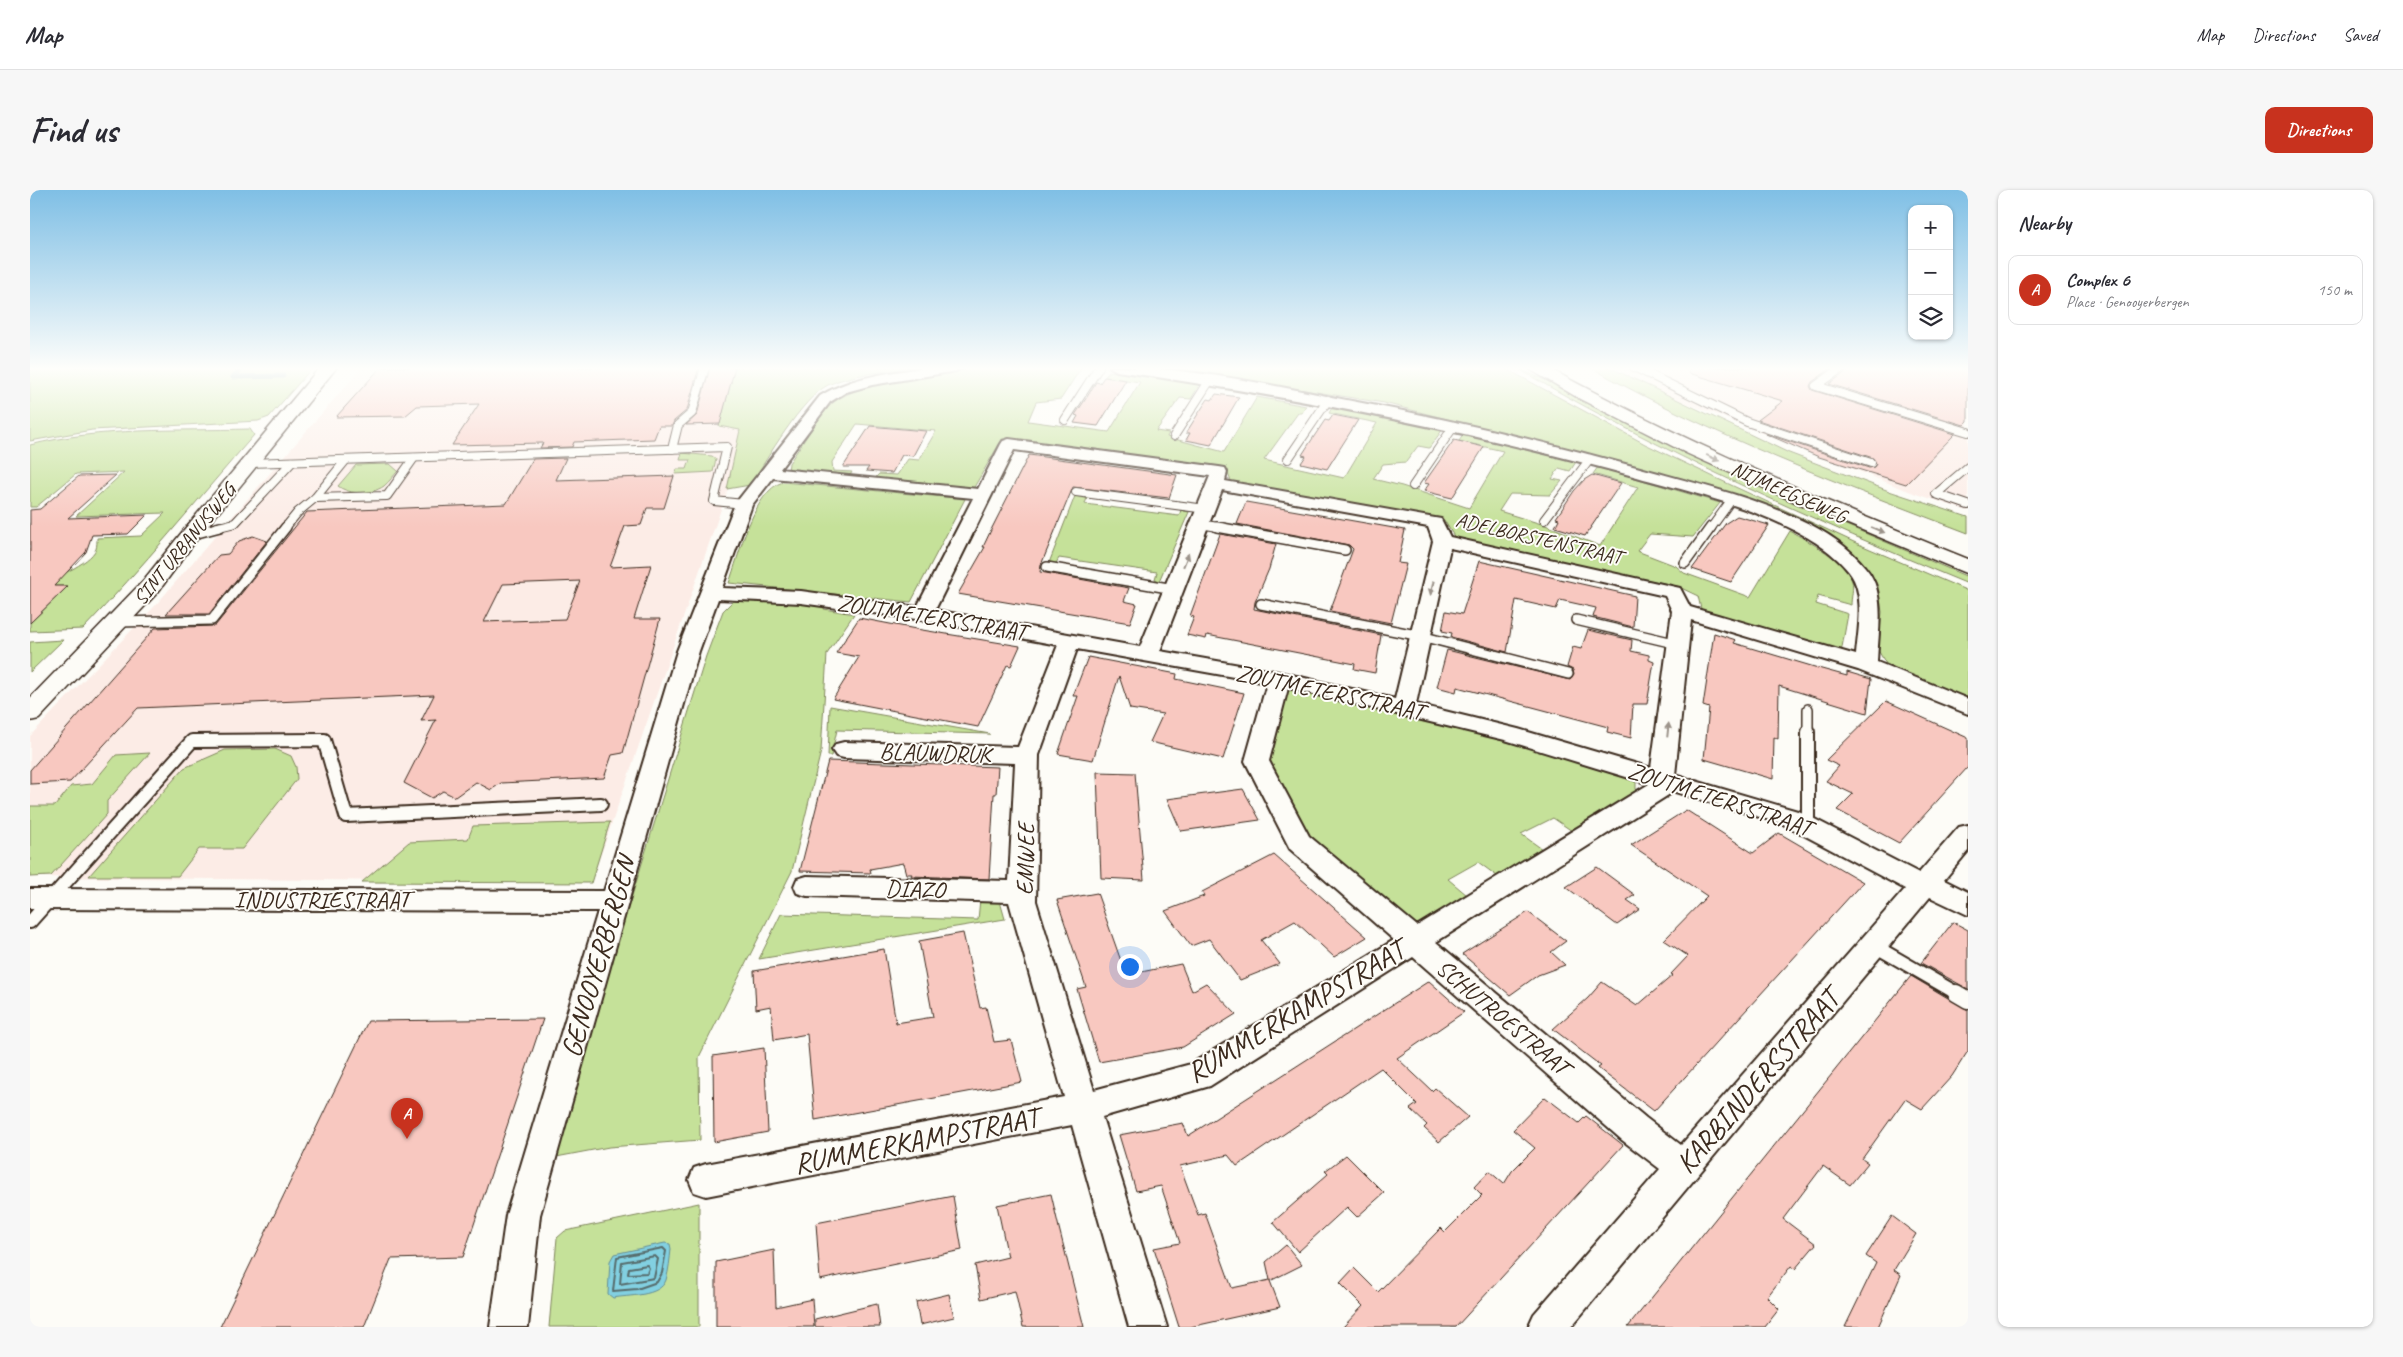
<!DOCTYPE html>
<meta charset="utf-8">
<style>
:root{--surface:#fff;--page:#f7f7f7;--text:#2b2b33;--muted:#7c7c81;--line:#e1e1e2;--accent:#c8321e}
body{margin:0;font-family:Caveat,sans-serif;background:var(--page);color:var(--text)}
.controls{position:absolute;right:15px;top:15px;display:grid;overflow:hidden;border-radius:10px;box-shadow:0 1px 4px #0004}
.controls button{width:45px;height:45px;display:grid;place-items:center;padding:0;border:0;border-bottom:1px solid var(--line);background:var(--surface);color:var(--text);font:25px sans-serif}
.you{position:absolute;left:1099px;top:776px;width:18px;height:18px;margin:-12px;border:4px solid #fff;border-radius:50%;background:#1a73e8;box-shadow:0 0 0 8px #1a73e833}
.badge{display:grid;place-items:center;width:32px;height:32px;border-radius:50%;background:var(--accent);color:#fff;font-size:16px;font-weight:700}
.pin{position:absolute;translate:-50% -41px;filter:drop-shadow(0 1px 2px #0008)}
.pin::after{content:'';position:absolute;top:26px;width:18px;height:15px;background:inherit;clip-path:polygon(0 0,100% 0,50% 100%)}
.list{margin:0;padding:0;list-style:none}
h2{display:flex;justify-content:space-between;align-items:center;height:65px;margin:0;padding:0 20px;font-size:21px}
h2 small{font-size:16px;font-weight:400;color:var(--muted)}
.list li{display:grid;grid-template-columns:32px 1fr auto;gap:15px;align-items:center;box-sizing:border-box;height:70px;margin:0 10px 10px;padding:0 10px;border:1px solid var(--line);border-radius:10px}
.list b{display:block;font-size:19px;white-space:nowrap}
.list p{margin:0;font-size:16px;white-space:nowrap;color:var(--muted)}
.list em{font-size:16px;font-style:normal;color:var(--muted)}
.icon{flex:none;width:28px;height:28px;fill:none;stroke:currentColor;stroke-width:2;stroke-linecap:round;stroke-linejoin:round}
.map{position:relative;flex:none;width:1938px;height:1137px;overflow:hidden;border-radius:10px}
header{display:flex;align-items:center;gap:30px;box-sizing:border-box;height:70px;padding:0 25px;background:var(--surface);border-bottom:1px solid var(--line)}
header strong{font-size:24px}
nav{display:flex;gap:28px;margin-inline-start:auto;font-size:18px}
.intro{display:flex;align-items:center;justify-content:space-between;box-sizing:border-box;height:120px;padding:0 30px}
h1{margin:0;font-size:35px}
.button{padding:12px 22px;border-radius:10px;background:var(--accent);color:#fff;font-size:18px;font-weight:700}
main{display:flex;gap:30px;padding:0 30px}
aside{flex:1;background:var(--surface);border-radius:10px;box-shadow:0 1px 4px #0004}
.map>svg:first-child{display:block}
.built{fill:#fcece6}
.green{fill:#c5e199;stroke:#80865c}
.water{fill:#82d0e1;stroke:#668e93}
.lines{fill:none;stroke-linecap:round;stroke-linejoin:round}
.shore{stroke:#576c6c;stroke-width:2}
.stream{stroke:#668e93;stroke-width:5}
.building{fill:#f8c8c0;stroke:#3b2a1e;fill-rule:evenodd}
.lane-far3-casing{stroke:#3b2a1e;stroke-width:10}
.lane-far2-casing{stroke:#3b2a1e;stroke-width:12}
.lane-far1-casing{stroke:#3b2a1e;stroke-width:16}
.lane-casing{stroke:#3b2a1e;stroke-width:19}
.street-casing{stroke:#3b2a1e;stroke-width:4}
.secondary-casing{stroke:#3b2a1e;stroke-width:3}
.lane-far3{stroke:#fdfcf7;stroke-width:8}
.lane-far2{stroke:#fdfcf7;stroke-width:9}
.lane-far1{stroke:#fdfcf7;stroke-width:12}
.lane{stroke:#fdfcf7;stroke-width:16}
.street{fill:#fdfcf7;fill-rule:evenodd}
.secondary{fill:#fdfcf7;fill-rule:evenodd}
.oneway{fill:#9c938a}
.labels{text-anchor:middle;stroke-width:4;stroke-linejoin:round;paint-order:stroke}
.far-street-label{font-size:20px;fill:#3b2a1e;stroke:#fdfcf7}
.street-label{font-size:24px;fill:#3b2a1e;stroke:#fdfcf7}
.near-street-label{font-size:29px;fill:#3b2a1e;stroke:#fdfcf7}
</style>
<header>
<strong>Map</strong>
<nav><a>Map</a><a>Directions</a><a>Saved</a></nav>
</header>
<div class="intro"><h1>Find us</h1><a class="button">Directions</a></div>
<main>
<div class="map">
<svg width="1938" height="1137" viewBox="0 0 1938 1137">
<rect width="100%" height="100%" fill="#fdfcf7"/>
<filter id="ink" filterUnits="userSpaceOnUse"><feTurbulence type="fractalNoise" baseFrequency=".02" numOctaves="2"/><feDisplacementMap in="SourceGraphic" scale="10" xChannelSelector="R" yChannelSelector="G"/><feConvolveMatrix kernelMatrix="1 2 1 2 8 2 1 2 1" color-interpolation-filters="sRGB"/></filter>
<g filter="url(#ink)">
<!-- built -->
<g class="built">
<polygon points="332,177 722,177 698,299 561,693 0,687 0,546 124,417"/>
<polygon points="1566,177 1938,177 1938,321 1881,302"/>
</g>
<!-- green -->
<g class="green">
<polygon points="0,177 283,177 239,227 228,231 62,240 0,251"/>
<path d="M705,177h177c-25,5 -62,7 -84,18 -27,14 -60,73 -78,100l-23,4 13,-59 -21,-4z"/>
<path d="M956,177l95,1 -20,31 -25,3 -8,19 81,11 31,-50 -35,-5 4,-6 91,13 -9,15 -11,-1 -24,33 13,2 -2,4 57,15 33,-55 49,9 -4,7h-4l-34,47 80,18 33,-55 -48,-10 4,-7 110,23 -14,19 -11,-2 -12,16 -23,2 -10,15 29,7 67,22 34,-57 -44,-10 5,-7 112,28 -6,9 -11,-3 -7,11 10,2 -12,14 -40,-1 -11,17 49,15 52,20 38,-59 -45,-13 5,-7 122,36 -27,34 -43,-3 -13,17 39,15 8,7 66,24 40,-66c18,10 55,29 62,50 2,6 -1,17 -1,24l-33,-9 -2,8 32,10 -7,39 -130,-37 -10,-7 -3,-13 -21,-10 -222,-48 -11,-18 -212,-36 -5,-13 -14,-5 -211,-27 -29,50 -99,-10 5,-5 18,1 11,-16 11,1 17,-29 -79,-7 -25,38 1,9 19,1 -3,5 -61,-6 1,-8c12,-17 31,-49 45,-61 27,-22 115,-29 152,-35z"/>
<polygon points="1134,177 1473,177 1615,254 1688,289 1826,353 1938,401 1938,510 1856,474 1848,460 1852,422 1848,396 1839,380 1813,357 1701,305 1610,278 1354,213"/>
<path d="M1485,177l39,17 231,115 183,78v7c-155,-64 -308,-132 -453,-217z"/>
<path d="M1560,177h19l180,86 100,38 79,26v16c-128,-49 -258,-98 -378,-166z"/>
<path d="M220,239l4,6c-57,65 -111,132 -171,194l-53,2v-8l38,-37 -31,1c14,-8 53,-23 59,-38 1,-3 1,-8 1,-11l44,-2 24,-23 -89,3 48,-44 -48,2 -40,33h-6v-62c71,-18 147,-14 220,-16z"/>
<polygon points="652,263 682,266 686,269 683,282 645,284 647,279 657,279 660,270 650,270"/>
<path d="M360,274l8,7c-4,4 -9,11 -14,15 -13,9 -34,9 -46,0l18,-21z"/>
<path d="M753,292l182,17 -54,103 -182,-19c10,-27 24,-92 54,-101z"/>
<polygon points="1045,306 1057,308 1055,314 1149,326 1151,320 1159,322 1129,391 1125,389 1127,382 1029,368 1025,375 1019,373"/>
<polygon points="706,408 796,414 794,419 824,424 797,464 791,561 762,681 669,867 670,950 579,957 521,968 676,466 693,421"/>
<polygon points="33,450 0,482 0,452"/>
<polygon points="1257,495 1419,536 1594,584 1606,592 1606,602 1542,641 1523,628 1491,644 1512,659 1467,686 1448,672 1418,689 1437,705 1387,735 1377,731 1280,651 1236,571"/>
<polygon points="800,516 960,544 807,540 801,566 798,566"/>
<polygon points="245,559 261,566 266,577 267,589 212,659 169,659 148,686 59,686 154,578 195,560"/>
<polygon points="120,563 77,611 77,624 21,686 0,687 0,616 25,616 41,596 62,594 86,565"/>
<polygon points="580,632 561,693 332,692 379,652 438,649 443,636"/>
<polygon points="969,708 975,729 729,769 751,724 948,730 950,709"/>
<polygon points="669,1013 669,1137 519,1137 527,1048 535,1041"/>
</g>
<!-- water -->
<path class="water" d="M635,1053l5,1 1,5c-1,10 -2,21 -5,31 -6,17 -38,15 -53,18l-5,-4 2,-33 4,-7z"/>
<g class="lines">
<!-- shore -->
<g class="shore">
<polygon points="633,1058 636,1061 632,1083 627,1092 607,1099 583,1101 587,1067"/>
<polygon points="625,1066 628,1069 624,1088 590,1094 592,1072"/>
<polygon points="617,1075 619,1078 617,1083 598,1084 599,1078"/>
</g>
<!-- stream -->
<polyline class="stream" points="213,177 203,187 253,186"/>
</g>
<!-- building -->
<g class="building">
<polygon points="351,177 669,177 657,220 644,231 642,236 629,236 624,249 544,252 542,257 510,258 513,253 422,255 449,214 387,216 375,226 306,227"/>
<polygon points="680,177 705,177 690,234 656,235 667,225"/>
<polygon points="1660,177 1803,177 1782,192 1780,196 1782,200 1925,244 1876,294 1789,267 1736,244 1839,278 1844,277 1846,274 1843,268 1728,230 1753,211 1659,183"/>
<polygon points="1819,177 1938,177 1938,231 1934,235 1799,194 1816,182"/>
<polygon points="1074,187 1096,190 1068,236 1044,233 1048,226 1045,225 1057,207 1066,192 1070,193"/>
<polygon points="1186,204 1209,207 1181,255 1156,250 1160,243 1156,243 1168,224 1178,209 1182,210"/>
<polygon points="1303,225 1328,230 1297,279 1271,273 1276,266 1272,265 1279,254 1295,230 1299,231"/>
<polygon points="840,236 850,237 896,241 883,266 872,265 862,283 836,281 839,277 813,277"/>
<polygon points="1424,250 1454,257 1422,308 1394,301 1399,294 1394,293"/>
<polygon points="999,265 1147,285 1139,308 1043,297 1011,375 1010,382 1016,383 1099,398 1094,411 1107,414 1100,433 928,404 955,357 953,357 962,338"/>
<path d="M536,268l-10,22 118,-4 -10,32h-17l-6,17 -16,1 -15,41 41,-2 -17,54h26l-37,134 -11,2 -8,23 -103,5 -10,7 -15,-8 -21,15 -12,-6 -11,7 -28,-15 32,-63 -15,1 13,-26 -296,13 -68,74 -40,2v-14l125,-142 60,-2 92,-114 199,-8 27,-45zM550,391l-15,38 -81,3 19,-38z"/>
<polygon points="86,285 38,328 117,325 98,344 62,345 56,362 24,396 38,396 0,433 0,320 10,319 49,286"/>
<polygon points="1562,285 1591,293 1555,346 1525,337 1529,329 1526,328 1544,301 1554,290"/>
<polygon points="1216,312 1375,340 1368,373 1376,374 1361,433 1300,421 1323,359 1319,355 1207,334"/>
<polygon points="1707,326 1739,335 1701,392 1662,379 1696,333"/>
<polygon points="1190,344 1246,354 1239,379 1225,412 1224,419 1351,445 1345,483 1324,479 1325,474 1177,445 1176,449 1157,445 1164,427 1160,426"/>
<polygon points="223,346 237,351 179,424 136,424 189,365 198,364 209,351"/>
<polygon points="1449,371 1605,406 1603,437 1563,427 1566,418 1530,410 1526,419 1486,410 1477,462 1421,447 1422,443 1412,441 1416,421 1432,424"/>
<polygon points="829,428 886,439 990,456 981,476 977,475 948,537 803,509 829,467 806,463"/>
<polygon points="1558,440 1602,450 1601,461 1619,465 1619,470 1624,472 1617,514 1603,514 1601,548 1577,542 1578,537 1427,497 1426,502 1407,497 1417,460 1540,490 1544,485 1543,480 1537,477 1543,457 1551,459"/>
<polygon points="1684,443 1706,450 1704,453 1788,478 1817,486 1817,482 1841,489 1837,523 1749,496 1748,549 1744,547 1743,589 1674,569 1679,518 1673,516"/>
<polygon points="1058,467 1147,484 1146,489 1214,503 1193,569 1120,552 1133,524 1100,519 1089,486 1063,570 1028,564 1048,506 1043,506"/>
<polygon points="1856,511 1938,548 1938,577 1869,653 1807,620 1823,604 1796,591 1809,576 1796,570"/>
<polygon points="798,571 968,577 966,604 964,604 959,689 881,686 882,684 876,684 873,673 840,679 841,683 770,681"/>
<polygon points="1067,582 1105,583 1114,690 1071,688"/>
<polygon points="1213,599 1230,630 1151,641 1137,609"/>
<polygon points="1656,620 1723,663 1749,643 1833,692 1624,921 1578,886 1568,878 1571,876 1523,839 1558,808 1572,792 1607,816 1643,785 1641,784 1658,766 1634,750 1677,706 1601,655"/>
<polygon points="1244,665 1337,747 1304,767 1265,731 1231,750 1250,774 1210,790 1179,749 1161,756 1135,721 1174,706 1172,702"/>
<polygon points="1567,677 1605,705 1597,710 1610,719 1587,735 1536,697"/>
<polygon points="1067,703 1096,785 1151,774 1162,801 1176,793 1206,824 1153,857 1069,872 1047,799 1056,797 1027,710"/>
<polygon points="1498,722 1536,751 1521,762 1535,775 1508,785 1480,805 1432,764"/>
<polygon points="1923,732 1938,740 1938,799 1891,773"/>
<polygon points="933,743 950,818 956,817 964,852 981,850 992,892 785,930 777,844 744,850 741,816 726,819 724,781 854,759 866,833 903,827 889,751"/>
<polygon points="1881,786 1938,820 1938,861 1922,886 1892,919 1875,909 1832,969 1838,973 1820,995 1793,976 1753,1029 1786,1054 1765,1079 1761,1076 1737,1107 1749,1119 1735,1137 1598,1137"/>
<polygon points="1399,791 1434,822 1367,868 1402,901 1405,898 1438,927 1409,952 1394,938 1397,935 1380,919 1387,914 1351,878 1207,976 1198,965 1150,976 1168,1025 1175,1023 1202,1098 1240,1090 1236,1072 1256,1055 1272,1075 1240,1091 1250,1117 1160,1137 1149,1137 1124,1058 1150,1053 1131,996 1106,1001 1089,945 1153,933 1158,946"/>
<polygon points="513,829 433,1067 361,1069 334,1137 190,1137 338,831"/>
<polygon points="734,858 738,942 684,952 683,866"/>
<polygon points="1515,907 1549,933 1556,926 1593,955 1426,1137 1313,1137 1333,1116 1310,1093 1324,1078 1348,1102 1411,1038 1415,1042 1452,1005 1444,997 1459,981 1474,994 1482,981 1505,958 1483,940"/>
<polygon points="1316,965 1354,1003 1327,1027 1317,1017 1268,1062 1243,1032 1298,984 1295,981"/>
<polygon points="1021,1004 1029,1038 1054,1137 993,1137 985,1101 951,1109 945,1075 978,1067 967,1015"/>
<polygon points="923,1006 932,1060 790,1090 786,1033"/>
<polygon points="1862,1026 1886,1044 1864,1080 1871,1085 1848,1137 1815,1137 1846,1073 1836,1066"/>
<polygon points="744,1060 746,1117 782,1109 784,1137 686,1137 686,1072"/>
<polygon points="919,1104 924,1127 890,1135 886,1112"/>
<polygon points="847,1114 850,1137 785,1137 785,1129"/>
</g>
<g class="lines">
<defs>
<g id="lane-far3">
<polyline points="1604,177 1717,232 1841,273"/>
<polyline points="1813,177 1786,196 1938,242"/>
<polyline points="1035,230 1069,177"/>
<polyline points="1144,246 1180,190"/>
<polyline points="642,259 648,235 662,223 675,177"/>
<polyline points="1258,269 1298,210"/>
<polyline points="220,273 697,257 684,311 714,314"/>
<polyline points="1938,277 1906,304 1938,315"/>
<polyline points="1383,296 1424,236"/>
<polyline points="1046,302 1176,319"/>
<polyline points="285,308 357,306 384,268"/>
<polyline points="1514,330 1560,269"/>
<polyline points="1170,334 1194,338"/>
<polyline points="185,338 205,333 262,272"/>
<polyline points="255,338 268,322 285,308 316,270"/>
<polyline points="1681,338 1702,309"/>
</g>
<g id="lane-far2">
<polyline points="1187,337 1315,360"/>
<polyline points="160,345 190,337"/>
<polyline points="1655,373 1681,337"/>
<polyline points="1017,377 1144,399"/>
<polyline points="1231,414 1391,446 1538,484"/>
<polyline points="1546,430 1648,454"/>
<polyline points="88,432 182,430 256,337"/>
<polyline points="1778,519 1778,543"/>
</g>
<g id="lane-far1">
<polyline points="1778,542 1778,635"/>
<polyline points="0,732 162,551 294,550 316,626 571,614"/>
<polyline points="1843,755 1928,804"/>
</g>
<polyline id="lane" points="1926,803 1938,810"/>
<path id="street" d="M898,177h35l-7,4 -84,14 -26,7 -16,10 -50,67 198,20 23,-45 2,-3 6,-2 210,28 6,1 2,4 -2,9 210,37 6,1 9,18 230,51 10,19 166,48c2,-25 10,-62 -7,-83 -41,-53 -149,-77 -212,-95 -171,-47 -344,-80 -520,-106l-7,-4c83,0 166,19 247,35 95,18 189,40 283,66 54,15 110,28 161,52 24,11 47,26 64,47 22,25 13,64 12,95l91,37v15l-110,-44 -167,-50 -16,155 126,37 118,61 40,-46 9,-2v26l-24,29 24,12v23l-38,-18 -359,430h-43l6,-13 126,-145 -38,-29 -209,-183 -203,129 -108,31 65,210h-38l-57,-202 -366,71 -12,-4 -5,-12 5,-12 12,-4 358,-67 -55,-195 -202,-6 -10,-3 -3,-7 3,-7 10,-3 202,5 6,-118 -171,-5 -8,-2 -4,-6 4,-6 8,-2 174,5 40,-102 -135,-25 -122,-17 -83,-4 -19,52 -159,564 -12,112h-38l16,-112 92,-304 -568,-2v-20l574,2 73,-240 58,-147 85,-108c32,-20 71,-23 108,-29zM984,260l196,26 -70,171 -205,-37zM743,288l200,20 -56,109 -116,-16 -79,-3 30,-83zM1192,300l206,37 5,14 -38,158 -116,-27 -119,-21zM1420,358l215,48 7,15 -21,157 -133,-39 -102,-25zM1047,459l190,34 -22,78 45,88 104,91 -203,124 -97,26 -58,-189 3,-146zM1258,498l217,52 144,44 -232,142 -108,-90 -40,-75zM1642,601l111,33 122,65 -224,256 -35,-27 -210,-176 234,-148z"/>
<g id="secondary">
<polygon points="290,177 307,177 167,349 128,402 9,529 0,531 0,508 112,392 153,341"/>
<path d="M1496,177h21c136,75 278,134 421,192v15l-173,-72 -109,-49 -106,-54z"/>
</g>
</defs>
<!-- lane-far3 casing -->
<use href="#lane-far3" class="lane-far3-casing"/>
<!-- lane-far2 casing -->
<use href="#lane-far2" class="lane-far2-casing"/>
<!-- lane-far1 casing -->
<use href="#lane-far1" class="lane-far1-casing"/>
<!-- lane casing -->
<use href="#lane" class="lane-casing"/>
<!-- street casing -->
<use href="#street" class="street-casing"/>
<!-- secondary casing -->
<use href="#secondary" class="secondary-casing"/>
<!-- lane-far3 -->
<use href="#lane-far3" class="lane-far3"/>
<!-- lane-far2 -->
<use href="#lane-far2" class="lane-far2"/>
<!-- lane-far1 -->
<use href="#lane-far1" class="lane-far1"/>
<!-- lane -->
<use href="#lane" class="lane"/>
<!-- street -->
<use href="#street" class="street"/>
<!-- secondary -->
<use href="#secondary" class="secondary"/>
</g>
<!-- one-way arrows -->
<defs><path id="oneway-solid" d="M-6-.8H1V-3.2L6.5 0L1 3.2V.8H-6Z" transform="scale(1.25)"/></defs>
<g class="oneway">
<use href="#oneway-solid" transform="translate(1683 268) rotate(24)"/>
<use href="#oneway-solid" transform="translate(1848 340) rotate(22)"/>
<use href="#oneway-solid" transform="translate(1156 370) rotate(-68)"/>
<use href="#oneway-solid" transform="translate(1402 398) rotate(103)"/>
<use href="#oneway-solid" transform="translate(1638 540) rotate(-84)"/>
</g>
</g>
<!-- sky -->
<linearGradient id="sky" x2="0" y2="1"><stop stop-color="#7fbfe5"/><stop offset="0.53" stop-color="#fefefb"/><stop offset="1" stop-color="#fefefb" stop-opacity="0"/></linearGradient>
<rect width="1938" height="337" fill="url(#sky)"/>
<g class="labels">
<!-- far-street labels -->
<g class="far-street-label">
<text transform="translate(1759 302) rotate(24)" y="7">NIJMEEGSEWEG</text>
<text transform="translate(1509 348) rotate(13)" y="7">ADELBORSTENSTRAAT</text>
<text transform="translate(154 354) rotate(-51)" y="7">SINT URBANUSWEG</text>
</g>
<!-- street labels -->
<g class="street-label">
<text transform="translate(902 427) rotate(9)" y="8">ZOUTMETERSSTRAAT</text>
<text transform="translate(1300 502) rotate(12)" y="8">ZOUTMETERSSTRAAT</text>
<text transform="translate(905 563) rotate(2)" y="8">BLAUWDRUK</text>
<text transform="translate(1690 609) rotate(18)" y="8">ZOUTMETERSSTRAAT</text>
<text transform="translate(995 669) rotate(-89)" y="8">EMWEE</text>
<text transform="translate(885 699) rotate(2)" y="8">DIAZO</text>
<text x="292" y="718">INDUSTRIESTRAAT</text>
<text transform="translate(1473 827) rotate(40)" y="8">SCHUTROESTRAAT</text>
</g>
<!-- near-street labels -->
<g class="near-street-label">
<text transform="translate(568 767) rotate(-74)" y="10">GENOOYERBERGEN</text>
<text transform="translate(1265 821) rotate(-31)" y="10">RUMMERKAMPSTRAAT</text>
<text transform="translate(1727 891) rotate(-49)" y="10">KARBINDERSSTRAAT</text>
<text transform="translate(886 950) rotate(-11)" y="10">RUMMERKAMPSTRAAT</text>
</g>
</g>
</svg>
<div class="controls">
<button>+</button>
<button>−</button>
<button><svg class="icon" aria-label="layers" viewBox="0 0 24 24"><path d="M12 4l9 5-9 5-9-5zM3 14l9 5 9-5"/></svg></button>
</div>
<div class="you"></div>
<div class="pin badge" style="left:377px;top:949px">A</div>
</div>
<aside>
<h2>Nearby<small></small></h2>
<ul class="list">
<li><span class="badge">A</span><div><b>Complex 6</b><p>Place · Genooyerbergen</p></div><em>150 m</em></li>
</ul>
</aside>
</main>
